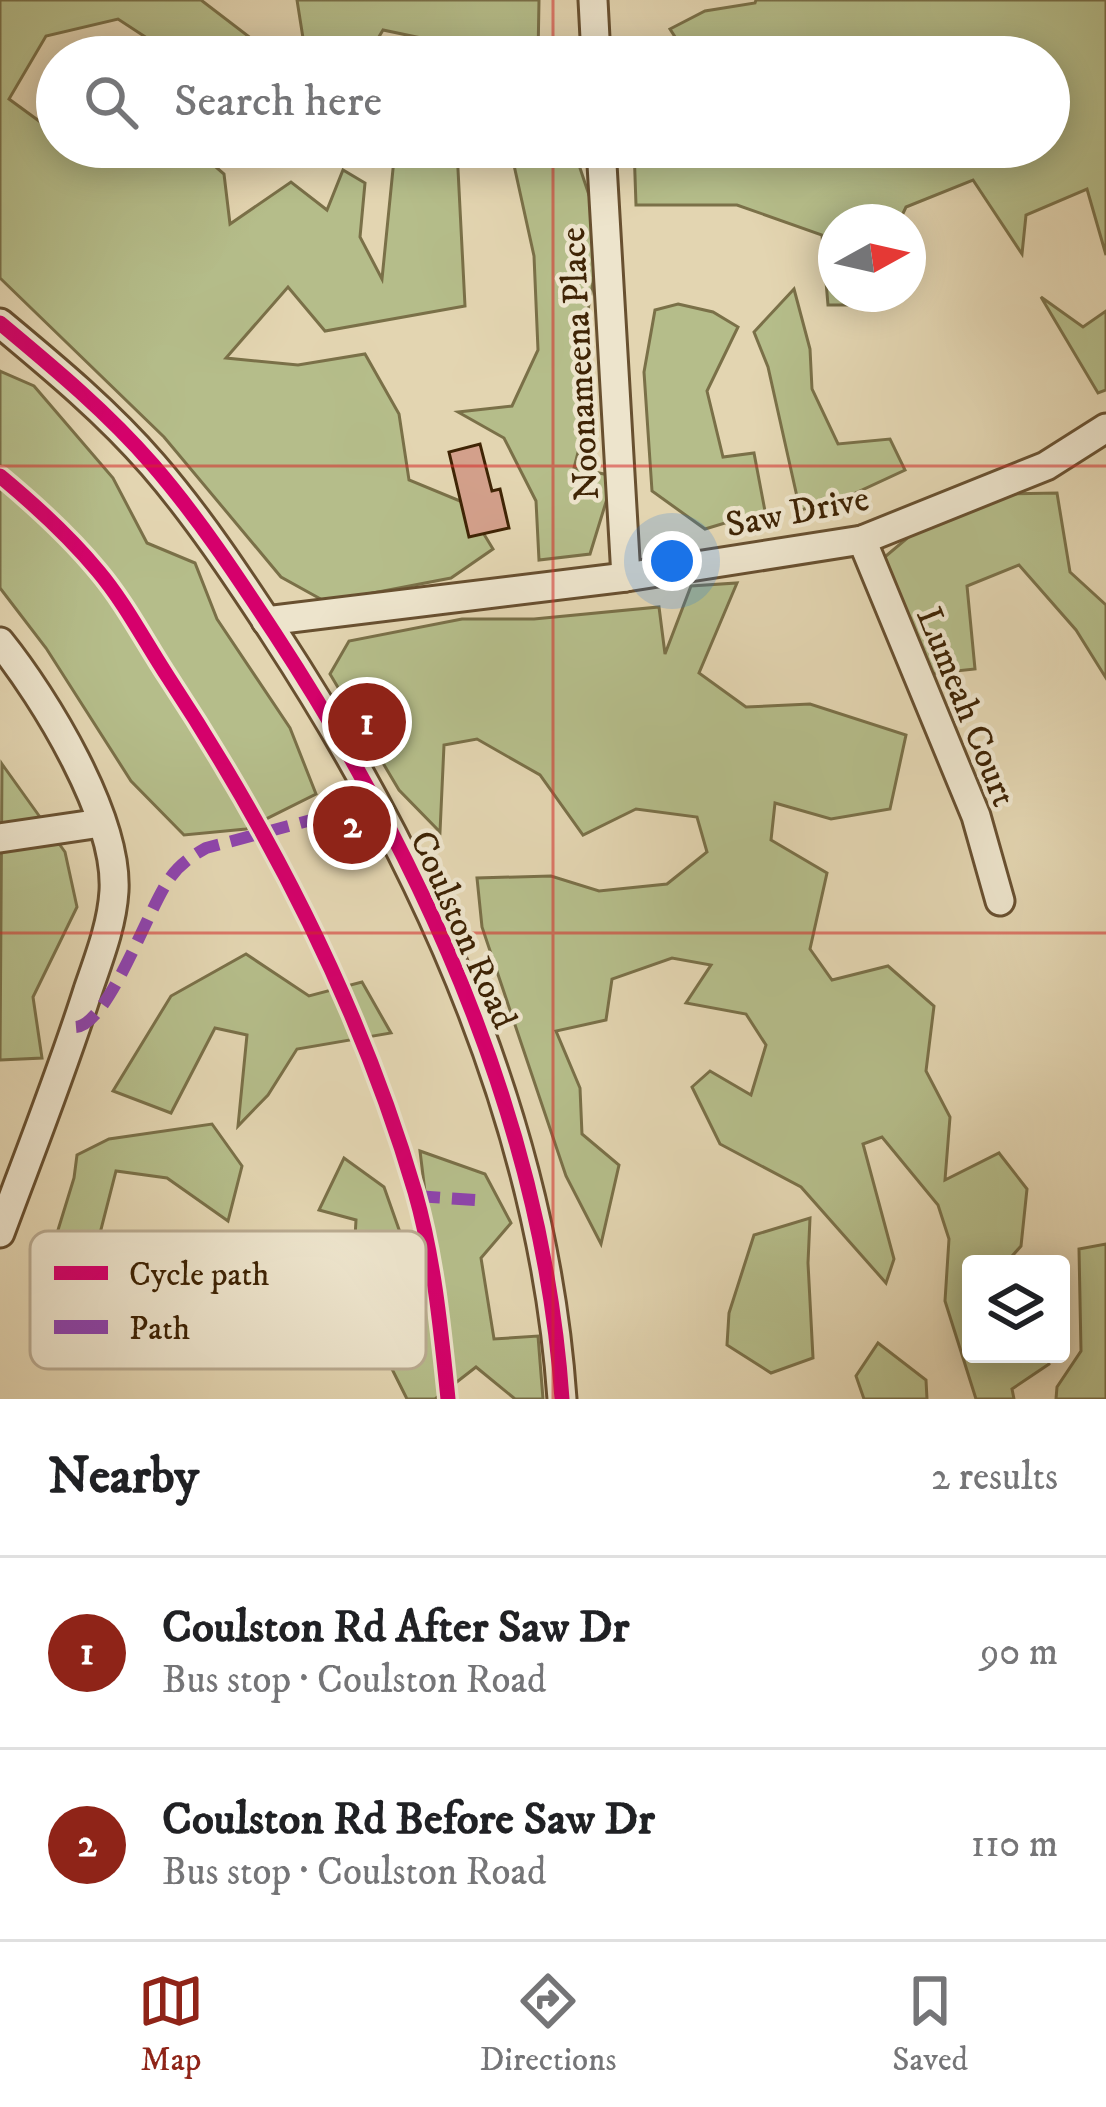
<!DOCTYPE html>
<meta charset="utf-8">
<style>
:root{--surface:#fff;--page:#f6f6f6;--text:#202124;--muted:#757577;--line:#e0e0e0;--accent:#8f2418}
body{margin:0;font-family:"IM FELL DW Pica",serif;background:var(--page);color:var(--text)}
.controls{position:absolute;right:36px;bottom:36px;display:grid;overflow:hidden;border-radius:12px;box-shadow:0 6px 30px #0003}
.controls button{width:108px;height:108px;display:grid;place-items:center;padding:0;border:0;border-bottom:3px solid var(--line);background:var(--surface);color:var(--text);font:60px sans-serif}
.compass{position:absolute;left:818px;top:204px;width:108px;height:108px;border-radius:50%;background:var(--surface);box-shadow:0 6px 30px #0003;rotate:82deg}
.you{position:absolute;left:672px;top:561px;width:42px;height:42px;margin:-30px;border:9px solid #fff;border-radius:50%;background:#1a73e8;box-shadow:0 0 0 18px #1a73e833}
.badge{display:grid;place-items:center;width:78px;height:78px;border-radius:50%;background:var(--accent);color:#fff;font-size:39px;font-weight:700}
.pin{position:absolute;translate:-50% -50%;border:6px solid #fff;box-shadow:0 3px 12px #0006}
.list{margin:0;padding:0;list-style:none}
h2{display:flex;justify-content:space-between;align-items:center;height:156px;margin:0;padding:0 48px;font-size:51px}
h2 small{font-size:39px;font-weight:400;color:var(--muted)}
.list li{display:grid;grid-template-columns:78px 1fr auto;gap:36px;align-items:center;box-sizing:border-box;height:192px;padding:0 48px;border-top:3px solid var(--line)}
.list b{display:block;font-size:45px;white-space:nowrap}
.list p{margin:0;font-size:39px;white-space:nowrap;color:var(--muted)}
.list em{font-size:39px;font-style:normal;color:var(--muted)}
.icon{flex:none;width:66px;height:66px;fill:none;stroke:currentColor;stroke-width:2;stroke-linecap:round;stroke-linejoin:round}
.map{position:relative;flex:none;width:1106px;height:1399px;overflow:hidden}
.search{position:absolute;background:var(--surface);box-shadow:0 6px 30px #0003;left:36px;right:36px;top:36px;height:132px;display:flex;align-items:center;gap:30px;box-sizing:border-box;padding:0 42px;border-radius:66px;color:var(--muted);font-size:45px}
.sheet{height:540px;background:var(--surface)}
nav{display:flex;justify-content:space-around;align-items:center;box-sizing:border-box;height:168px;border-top:3px solid var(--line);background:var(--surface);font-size:33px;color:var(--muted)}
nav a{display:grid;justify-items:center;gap:6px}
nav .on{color:var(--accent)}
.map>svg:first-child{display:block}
.green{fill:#b5bd8a;stroke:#7a7048;stroke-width:3}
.building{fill:#d3a08b;stroke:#3f2405;stroke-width:3}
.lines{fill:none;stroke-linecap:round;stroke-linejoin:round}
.minor-casing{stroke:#685030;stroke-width:33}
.minor{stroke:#ede4cc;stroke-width:27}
.quiet{stroke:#8e44ad;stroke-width:12;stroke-dasharray:24 12;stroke-linecap:butt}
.cycleway-casing{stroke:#ede4cc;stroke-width:22}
.cycleway{stroke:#d6006c;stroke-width:15}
.grid{fill:none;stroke:#d62828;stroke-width:3;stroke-opacity:0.55}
.labels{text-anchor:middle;stroke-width:9;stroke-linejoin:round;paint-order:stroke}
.street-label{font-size:36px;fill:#3f2405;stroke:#ede4cc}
.key{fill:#ede4cc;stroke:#b9aa90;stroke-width:3}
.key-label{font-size:33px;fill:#3f2405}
</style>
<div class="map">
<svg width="1106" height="1399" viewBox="0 0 1106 1399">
<rect width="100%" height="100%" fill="#e3d5b1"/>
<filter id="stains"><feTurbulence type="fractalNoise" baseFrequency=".00167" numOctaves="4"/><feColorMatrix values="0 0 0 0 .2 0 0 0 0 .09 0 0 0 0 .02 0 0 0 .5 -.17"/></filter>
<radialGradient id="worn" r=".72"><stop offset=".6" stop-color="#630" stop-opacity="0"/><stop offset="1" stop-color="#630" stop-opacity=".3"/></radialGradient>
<!-- green -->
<g class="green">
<polygon points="0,0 201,0 265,49 265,57 176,57 118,19 46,36 9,99 50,129 57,126 57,147 193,147 224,174 230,224 291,182 327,210 343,170 365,183 360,237 382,279 394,159 457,150 465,306 325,331 288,287 226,358 298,365 365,354 399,414 409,480 465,503 493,549 451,578 326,602 281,577 164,437 0,278"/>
<polygon points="297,0 539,0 538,57 483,57 445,43 383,30 367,57 306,57"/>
<polygon points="756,0 1106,0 1106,255 1087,189 1026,215 1022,254 973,180 906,207 899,222 836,222 836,294 877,294 876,305 828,305 822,235 737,205 636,205 634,147 745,147 775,158 778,147 1049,147 1049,57 688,57 670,29 705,11 755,3"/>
<polygon points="510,147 573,147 602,234 583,337 589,409 574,468 614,476 590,554 539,560 536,501 504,438 458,412 512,406 538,350 534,256"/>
<polygon points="794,289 810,349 812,389 838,444 890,439 905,470 836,502 800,510 768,367 754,332"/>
<polygon points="1041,297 1083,327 1106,311 1106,390 1098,393"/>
<polygon points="678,304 713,312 738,327 707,391 723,457 754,453 765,511 705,529 652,491 644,372 655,310"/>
<polygon points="0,371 34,386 113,478 147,543 195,563 217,619 290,728 316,794 246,829 184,835 131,781 46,648 0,588"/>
<polygon points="1057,493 1070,572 1106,605 1106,678 1076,630 1019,565 967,586 975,669 929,674 880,561 918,529 998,494"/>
<polygon points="737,583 699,673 746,707 810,704 906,735 890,809 831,819 775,803 771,840 827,873 810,949 832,980 888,966 934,1006 926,1071 950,1117 945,1180 999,1153 1027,1189 1021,1246 1005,1264 971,1264 971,1354 1046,1354 1049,1364 1012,1389 1014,1399 976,1399 945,1301 949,1239 938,1205 882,1137 863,1144 894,1259 886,1283 801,1187 720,1144 692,1087 710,1071 751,1095 766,1045 746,1014 686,1003 711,965 672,958 612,979 606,1020 556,1031 580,1088 582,1134 619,1165 601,1244 566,1176 482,927 477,878 551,876 599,891 667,884 707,852 697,817 636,809 583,835 540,775 477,739 444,745 440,832 399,790 330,674 349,641 462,619 534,619 659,607 665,654 691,586"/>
<polygon points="2,764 65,852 77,907 33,997 42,1058 0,1060"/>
<polygon points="246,954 309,996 362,982 391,1033 297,1049 268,1095 238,1126 247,1035 215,1028 171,1113 113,1091 171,996"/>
<polygon points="212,1124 242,1166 228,1221 167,1178 116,1171 96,1249 127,1274 191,1255 215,1273 146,1367 113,1303 42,1282 74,1178 77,1155 109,1139"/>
<polygon points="420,1151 485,1174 511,1223 481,1258 494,1339 538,1336 543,1399 515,1399 476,1367 435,1399 407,1399 375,1335 319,1325 354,1256 356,1220 319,1210 344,1158 384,1187 414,1272 431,1241"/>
<polygon points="810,1218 808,1263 813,1358 771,1373 727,1345 729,1313 754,1235"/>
<polygon points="1106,1244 1106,1399 1056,1399 1057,1387 1081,1351 1079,1249"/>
<polygon points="878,1343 926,1380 927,1399 864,1399 856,1376"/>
</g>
<!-- building -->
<polygon class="building" points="480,444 492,491 500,489 509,528 469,537 449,452"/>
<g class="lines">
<defs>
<g id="minor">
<polyline points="593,0 596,57"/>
<polyline points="601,147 626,577"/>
<path d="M0,323c54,45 107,89 153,142 45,52 84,111 122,169 149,228 268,489 287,765"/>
<polyline points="862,540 976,816 1000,901"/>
<polyline points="266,621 626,577 862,540 1046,466 1106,428"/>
<path d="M0,642c45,56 118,175 114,249 -2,34 -15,67 -26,99 -26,82 -58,162 -88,243"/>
<polyline points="0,838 101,823"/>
</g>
</defs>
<!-- minor casing -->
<use href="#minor" class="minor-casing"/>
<!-- minor -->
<use href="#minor" class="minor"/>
<!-- quiet -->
<g class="quiet">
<path d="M76,1027c33,-3 72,-119 94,-149 10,-14 22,-22 36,-30l169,-45"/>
<polyline points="416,1196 475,1200"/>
</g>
<defs>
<g id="cycleway">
<path d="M0,323c54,45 107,89 153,142 45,52 84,111 122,169 149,228 268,489 287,765"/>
<path d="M0,476c35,29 69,60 98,95 27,32 47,71 70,106 104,158 194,334 247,515 19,66 26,139 33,207"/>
</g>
</defs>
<!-- cycleway casing -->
<use href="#cycleway" class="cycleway-casing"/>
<!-- cycleway -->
<use href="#cycleway" class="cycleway"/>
</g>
<!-- grid -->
<path class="grid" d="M553,0v57M553,147v1252M0,466h1106M0,933h1106"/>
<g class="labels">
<!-- street labels -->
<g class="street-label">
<text transform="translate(578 364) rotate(-93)" y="13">Noonameena Place</text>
<text transform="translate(797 510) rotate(-11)" y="13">Saw Drive</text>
<text transform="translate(968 706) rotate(68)" y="13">Lumeah Court</text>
<text transform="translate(465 929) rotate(66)" y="13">Coulston Road</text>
</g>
</g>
<!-- legend -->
<rect x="30" y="1231" width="396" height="138" rx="18" class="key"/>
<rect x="54" y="1266" width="54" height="14" fill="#d6006c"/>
<rect x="54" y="1320" width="54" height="14" fill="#8e44ad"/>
<g class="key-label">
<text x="129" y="1285">Cycle path</text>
<text x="129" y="1339">Path</text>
</g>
<rect width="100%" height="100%" filter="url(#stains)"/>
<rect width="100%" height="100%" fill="url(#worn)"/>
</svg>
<div class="controls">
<button><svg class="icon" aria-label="layers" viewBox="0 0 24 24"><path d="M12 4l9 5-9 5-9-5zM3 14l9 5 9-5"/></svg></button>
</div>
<svg class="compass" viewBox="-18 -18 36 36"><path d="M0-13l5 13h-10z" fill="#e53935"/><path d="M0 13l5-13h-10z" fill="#757577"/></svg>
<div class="you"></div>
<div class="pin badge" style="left:367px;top:722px">1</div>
<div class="pin badge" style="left:352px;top:825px">2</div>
<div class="search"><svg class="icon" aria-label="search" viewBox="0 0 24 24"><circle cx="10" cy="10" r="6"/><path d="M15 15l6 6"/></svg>Search here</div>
</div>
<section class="sheet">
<h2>Nearby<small>2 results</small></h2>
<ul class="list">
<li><span class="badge">1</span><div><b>Coulston Rd After Saw Dr</b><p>Bus stop · Coulston Road</p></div><em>90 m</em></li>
<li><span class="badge">2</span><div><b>Coulston Rd Before Saw Dr</b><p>Bus stop · Coulston Road</p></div><em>110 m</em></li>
</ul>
</section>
<nav>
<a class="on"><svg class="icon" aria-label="map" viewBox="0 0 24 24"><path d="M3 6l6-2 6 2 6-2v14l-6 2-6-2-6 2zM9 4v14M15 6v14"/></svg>Map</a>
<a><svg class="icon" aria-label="directions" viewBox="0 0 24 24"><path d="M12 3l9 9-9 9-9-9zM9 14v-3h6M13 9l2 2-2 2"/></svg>Directions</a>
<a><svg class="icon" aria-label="saved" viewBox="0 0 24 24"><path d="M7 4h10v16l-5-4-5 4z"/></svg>Saved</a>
</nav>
